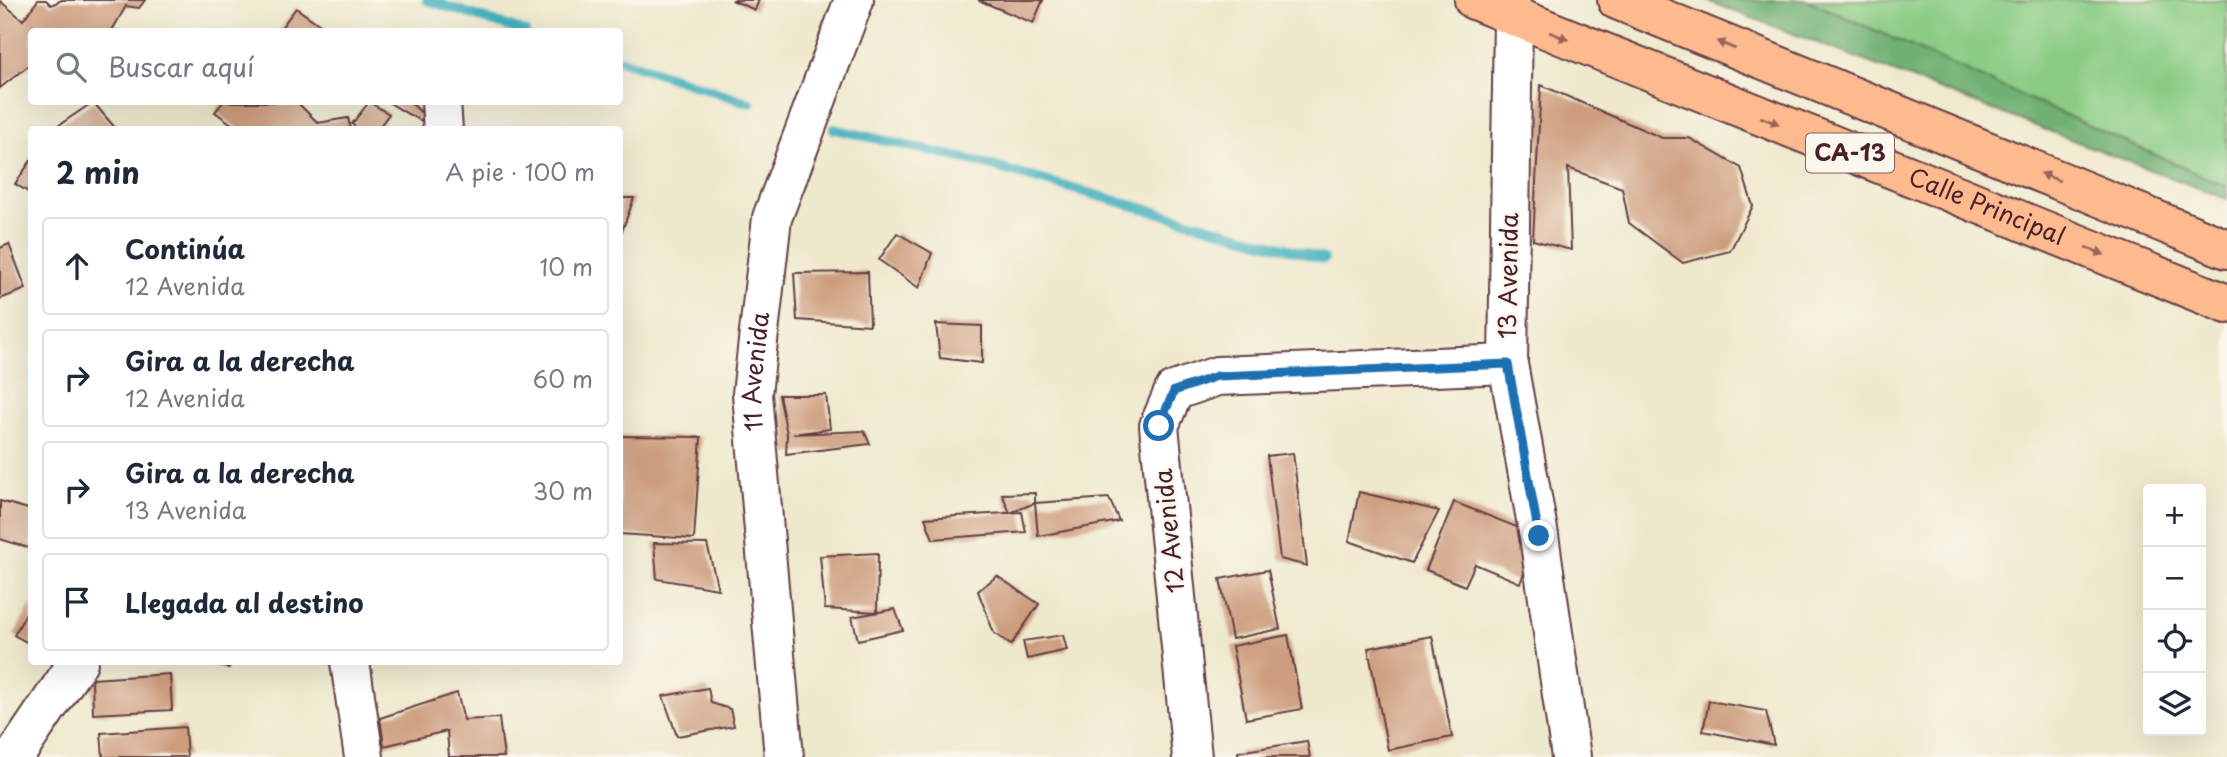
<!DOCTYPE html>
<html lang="es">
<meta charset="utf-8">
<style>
:root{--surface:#fff;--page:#f2f2f3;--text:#1f2937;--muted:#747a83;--line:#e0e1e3}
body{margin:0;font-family:"Playpen Sans",sans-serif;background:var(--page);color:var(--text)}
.controls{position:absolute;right:21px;bottom:21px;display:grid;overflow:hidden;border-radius:7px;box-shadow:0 7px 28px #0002}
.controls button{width:63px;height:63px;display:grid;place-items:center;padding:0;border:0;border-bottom:2px solid var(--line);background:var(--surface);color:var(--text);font:35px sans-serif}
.stop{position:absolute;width:21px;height:21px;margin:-16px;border:5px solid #1f6fb2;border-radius:50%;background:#fff}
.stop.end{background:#1f6fb2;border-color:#fff;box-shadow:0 2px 7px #0008}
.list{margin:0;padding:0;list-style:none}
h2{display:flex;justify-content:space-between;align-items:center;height:91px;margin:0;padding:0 28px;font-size:30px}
h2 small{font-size:23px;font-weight:400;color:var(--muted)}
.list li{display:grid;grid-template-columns:46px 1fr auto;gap:21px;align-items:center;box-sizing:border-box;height:98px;margin:0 14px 14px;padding:0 14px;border:2px solid var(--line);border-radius:7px}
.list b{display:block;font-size:26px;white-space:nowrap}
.list p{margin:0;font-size:23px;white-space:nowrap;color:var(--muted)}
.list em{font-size:23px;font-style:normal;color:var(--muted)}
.icon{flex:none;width:38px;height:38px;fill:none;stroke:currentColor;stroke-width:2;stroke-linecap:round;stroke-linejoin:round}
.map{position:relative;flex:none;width:2227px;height:757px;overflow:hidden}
.search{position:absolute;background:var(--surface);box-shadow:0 7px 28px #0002;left:28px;top:28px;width:595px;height:77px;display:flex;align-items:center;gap:18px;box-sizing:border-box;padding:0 24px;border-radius:7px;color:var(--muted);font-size:26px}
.panel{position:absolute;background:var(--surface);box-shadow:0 7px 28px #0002;left:28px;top:126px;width:595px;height:539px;border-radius:7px}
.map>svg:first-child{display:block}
.green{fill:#8acc84;stroke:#6a7658;stroke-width:2}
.forest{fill:#6fb072;stroke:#5c684e;stroke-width:2}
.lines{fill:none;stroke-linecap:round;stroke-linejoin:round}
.stream{stroke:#41afbd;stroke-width:10}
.building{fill:#cd9d7e}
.minor-casing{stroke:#633d43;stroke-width:42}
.primary-casing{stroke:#633d43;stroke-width:42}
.minor{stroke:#fff;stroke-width:38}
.primary{stroke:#fcba8e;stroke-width:38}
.oneway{fill:#9a6558}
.route{stroke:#1f6fb2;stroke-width:9}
.labels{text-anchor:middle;stroke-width:5;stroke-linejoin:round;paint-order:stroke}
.shield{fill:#fbf7ec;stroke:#7f6065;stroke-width:2}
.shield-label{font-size:23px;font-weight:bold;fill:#4a1f2b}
.street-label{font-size:24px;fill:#4a1f2b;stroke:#fbf7ec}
</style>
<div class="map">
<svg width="2227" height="757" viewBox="0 0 2227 757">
<rect width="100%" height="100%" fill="#fbf7ec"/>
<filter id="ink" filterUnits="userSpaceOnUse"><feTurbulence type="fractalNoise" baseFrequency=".0143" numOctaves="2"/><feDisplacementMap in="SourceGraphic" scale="14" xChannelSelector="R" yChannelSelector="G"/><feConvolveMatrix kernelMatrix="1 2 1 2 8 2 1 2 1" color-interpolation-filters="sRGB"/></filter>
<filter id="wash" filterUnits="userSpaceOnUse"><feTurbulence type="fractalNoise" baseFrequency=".00686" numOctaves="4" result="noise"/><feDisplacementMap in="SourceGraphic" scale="28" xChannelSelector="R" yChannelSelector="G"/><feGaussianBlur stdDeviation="1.57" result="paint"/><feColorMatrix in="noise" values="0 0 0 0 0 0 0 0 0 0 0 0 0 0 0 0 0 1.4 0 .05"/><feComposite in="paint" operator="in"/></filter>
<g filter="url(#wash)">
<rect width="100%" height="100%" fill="#eee8cc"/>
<!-- green -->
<polygon class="green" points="1807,0 2227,0 2227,187"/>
<!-- forest -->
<polygon class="forest" points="1705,0 1807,0 2227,187 2227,199"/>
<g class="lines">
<!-- stream -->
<g class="stream">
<polyline points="427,0 525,32"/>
<polyline points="620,60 750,103"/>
<polyline points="834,129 974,161 1324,259"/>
</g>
</g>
<g id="blocks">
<!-- building -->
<g class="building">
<polygon points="38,0 46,0 51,5 62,0 145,0 139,8 126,6 111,32 32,32 32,63 0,88 0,1 23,20"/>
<polygon points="732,0 759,0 755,10"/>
<polygon points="978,0 1043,0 1033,23"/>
<polygon points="296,8 330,32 278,32"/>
<polygon points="1541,85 1662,138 1689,138 1741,168 1753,206 1730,251 1683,263 1629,223 1622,188 1568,168 1571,250 1533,240"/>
<polygon points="93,102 117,130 52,130"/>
<polygon points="223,102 297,102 318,123 348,118 351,130 240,130 215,112"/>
<polygon points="369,102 389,114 377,130 358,130 352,124"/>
<polygon points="388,102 410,102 440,130 408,114"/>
<polygon points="32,159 32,194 15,184"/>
<polygon points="620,198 634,198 622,231 620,231"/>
<polygon points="897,233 932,253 919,288 879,260"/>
<polygon points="9,244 26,289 0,299 0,248"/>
<polygon points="868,272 870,325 797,320 794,273"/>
<polygon points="936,324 982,326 982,363 940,358"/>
<polygon points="779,395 826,395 830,429 793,434 864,431 870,444 786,454 787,434"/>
<polygon points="620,436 701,437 694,539 620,534"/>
<polygon points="1293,453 1307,566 1280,559 1267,456"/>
<polygon points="1359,492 1439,511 1412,563 1349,541"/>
<polygon points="1035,493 1035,503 1010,513 1002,494"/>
<polygon points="1109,498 1119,521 1038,536 1035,503"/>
<polygon points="0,501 32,510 32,549 0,539"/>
<polygon points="1454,502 1539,536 1520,583 1475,564 1465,586 1426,570"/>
<polygon points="1022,512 1026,532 933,539 925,518"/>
<polygon points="654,543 707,544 718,589 657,579"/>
<polygon points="878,553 877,612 825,609 820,556"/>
<polygon points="1268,570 1280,629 1232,639 1220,579"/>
<polygon points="997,576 1039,604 1011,645 994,633 978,591"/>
<polygon points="32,603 32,645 14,635"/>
<polygon points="895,609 903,630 858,640 852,617"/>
<polygon points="1063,635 1067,650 1027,659 1023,641"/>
<polygon points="1288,635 1302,709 1246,719 1232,646"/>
<polygon points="1432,636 1452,737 1388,750 1368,648"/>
<polygon points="198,662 231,662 229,668"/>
<polygon points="170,674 172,710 93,714 92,679"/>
<polygon points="708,688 711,703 730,709 734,726 677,736 663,696"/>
<polygon points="457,693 464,720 499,718 504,757 449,757 447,731 384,746 380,718"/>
<polygon points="1709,701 1766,711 1774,745 1703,731"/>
<polygon points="185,727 187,757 103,757 101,733"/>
<polygon points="1307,741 1310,757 1238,757 1238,752"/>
</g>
</g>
</g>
<g filter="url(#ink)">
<use href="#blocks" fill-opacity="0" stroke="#633d43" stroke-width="2"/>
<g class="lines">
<defs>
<g id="minor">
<polyline points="1510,0 1513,18 1508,364 1539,536 1571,757"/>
<polyline points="441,102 443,130"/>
<polyline points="350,662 364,757"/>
<polyline points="14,757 78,662"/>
<path id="s1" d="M784,757l-32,-363 20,-176 82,-218"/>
<polyline points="1192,757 1159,426 1174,391 1217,376 1508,364"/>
</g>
<g id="primary">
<path id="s2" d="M1474,0l753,304"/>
<polyline points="1617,0 2227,249"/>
</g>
</defs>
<!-- minor casing -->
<use href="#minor" class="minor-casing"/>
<!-- primary casing -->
<use href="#primary" class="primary-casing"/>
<!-- minor -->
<use href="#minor" class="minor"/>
<!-- primary -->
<use href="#primary" class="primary"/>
</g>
<!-- one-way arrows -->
<defs><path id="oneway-solid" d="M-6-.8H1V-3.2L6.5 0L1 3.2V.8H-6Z" transform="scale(1.75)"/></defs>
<g class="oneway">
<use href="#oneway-solid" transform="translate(1559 36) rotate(22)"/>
<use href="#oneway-solid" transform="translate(1726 45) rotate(-158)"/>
<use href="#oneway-solid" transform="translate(1770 121) rotate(22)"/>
<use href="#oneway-solid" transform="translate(2050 177) rotate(-158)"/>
<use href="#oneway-solid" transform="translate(2095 251) rotate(22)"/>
</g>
</g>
<g class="lines" filter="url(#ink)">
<!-- route -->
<polyline class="route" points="1159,426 1174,391 1217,376 1508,364 1539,536"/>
</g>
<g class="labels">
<!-- shield labels -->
<rect class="shield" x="1806" y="133.5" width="88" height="39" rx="5"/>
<g class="shield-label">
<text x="1850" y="161">CA-13</text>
</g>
<!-- street labels -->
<g class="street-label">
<text dy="8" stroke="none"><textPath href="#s2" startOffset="553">Calle Principal</textPath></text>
<text transform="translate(1509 276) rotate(-89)" y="8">13 Avenida</text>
<text dy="8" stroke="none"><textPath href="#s1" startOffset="387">11 Avenida</textPath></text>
<text transform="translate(1170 531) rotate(-96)" y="8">12 Avenida</text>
</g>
</g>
</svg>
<div class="controls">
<button>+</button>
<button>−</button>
<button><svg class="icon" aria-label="locate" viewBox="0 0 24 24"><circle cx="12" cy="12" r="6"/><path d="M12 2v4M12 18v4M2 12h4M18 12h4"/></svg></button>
<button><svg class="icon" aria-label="layers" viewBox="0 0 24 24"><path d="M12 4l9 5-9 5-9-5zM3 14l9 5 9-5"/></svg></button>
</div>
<div class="stop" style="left:1159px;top:426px"></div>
<div class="stop end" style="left:1539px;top:536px"></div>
<div class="search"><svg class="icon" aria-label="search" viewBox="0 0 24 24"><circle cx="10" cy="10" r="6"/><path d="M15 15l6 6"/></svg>Buscar aquí</div>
<section class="panel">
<h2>2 min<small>A pie · 100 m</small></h2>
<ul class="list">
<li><svg class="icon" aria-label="ahead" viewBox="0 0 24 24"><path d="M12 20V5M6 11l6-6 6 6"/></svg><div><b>Continúa</b><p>12 Avenida</p></div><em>10 m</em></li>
<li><svg class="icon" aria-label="right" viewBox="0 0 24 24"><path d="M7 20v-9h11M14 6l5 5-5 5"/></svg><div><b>Gira a la derecha</b><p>12 Avenida</p></div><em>60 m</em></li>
<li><svg class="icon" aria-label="right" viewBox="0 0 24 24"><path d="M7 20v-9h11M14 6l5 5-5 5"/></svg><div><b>Gira a la derecha</b><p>13 Avenida</p></div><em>30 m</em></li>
<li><svg class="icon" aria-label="arrive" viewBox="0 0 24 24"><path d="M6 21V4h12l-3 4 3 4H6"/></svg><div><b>Llegada al destino</b></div></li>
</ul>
</section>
</div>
